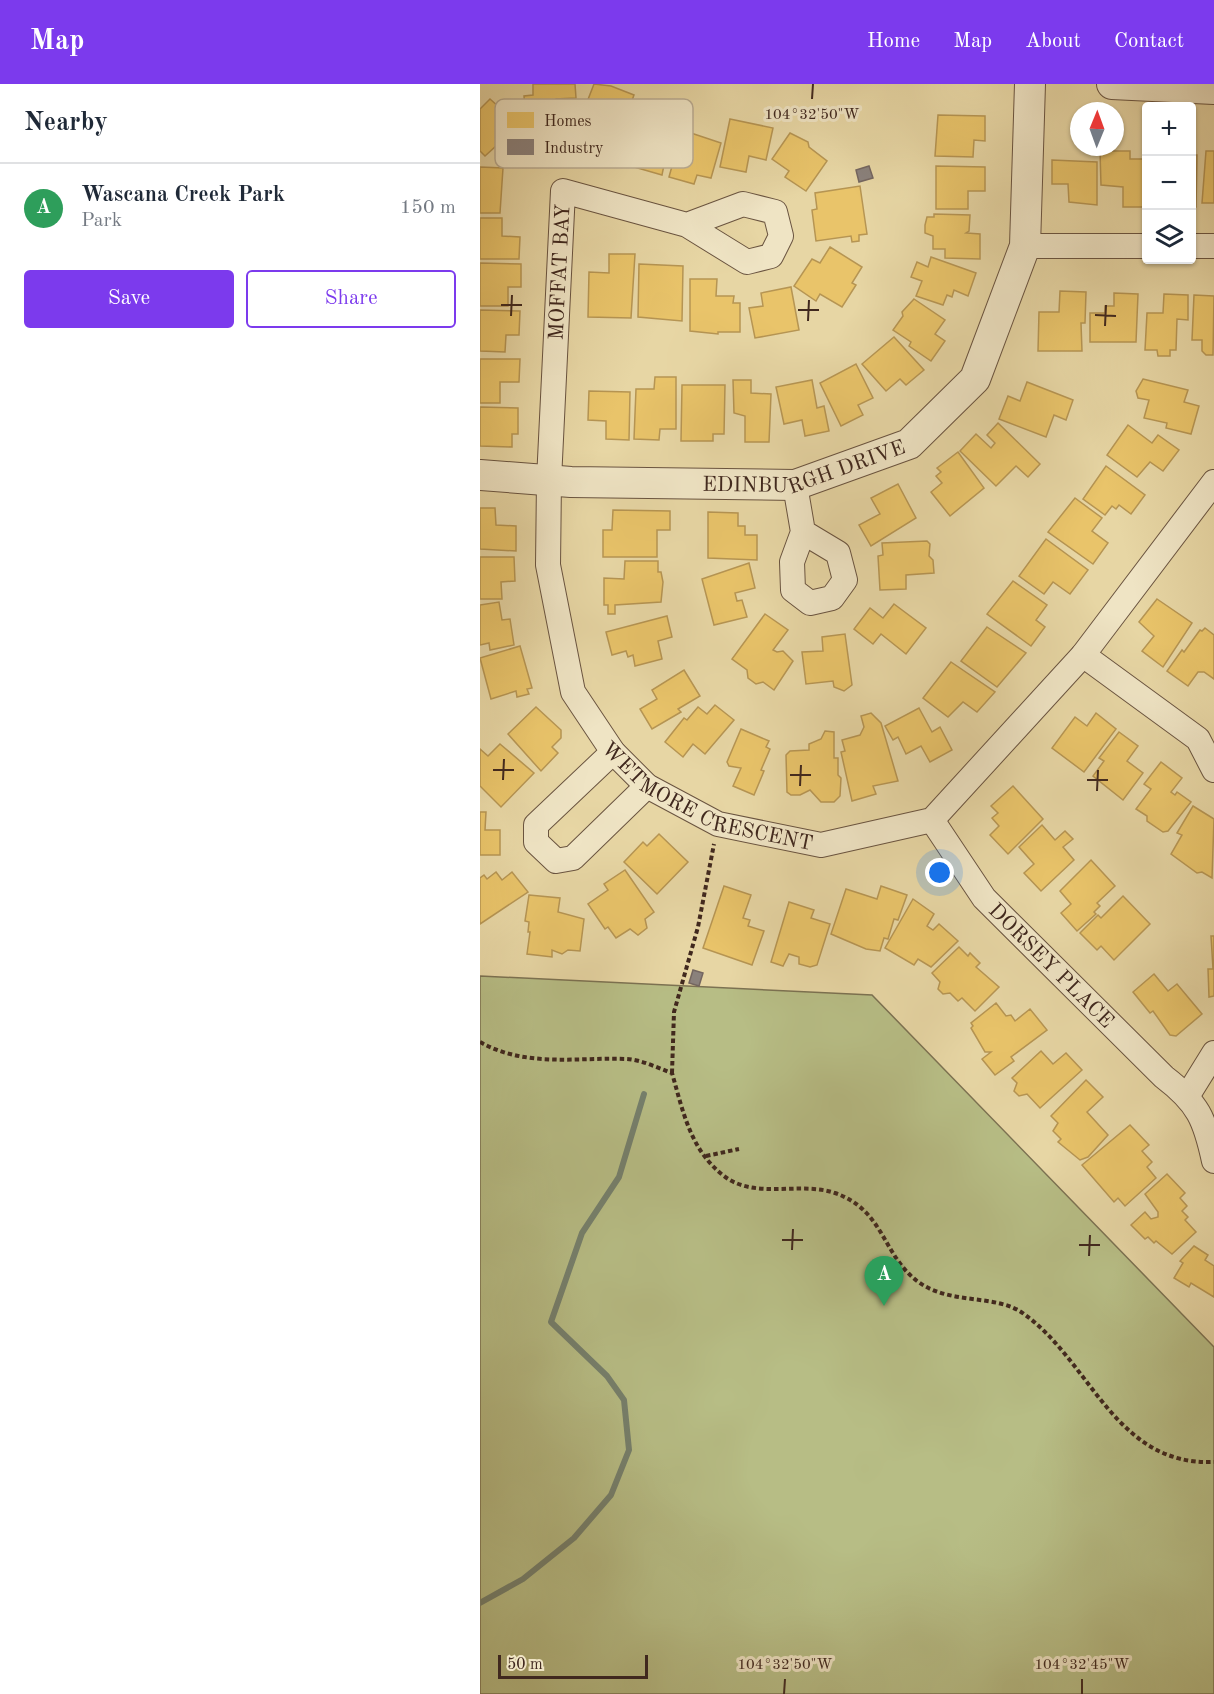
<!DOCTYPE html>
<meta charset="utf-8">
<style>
:root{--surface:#fff;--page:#f2f2f3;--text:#1f2937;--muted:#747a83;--line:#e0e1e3;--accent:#7c3aed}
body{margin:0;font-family:"Old Standard TT",serif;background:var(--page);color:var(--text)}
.controls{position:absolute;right:18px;top:18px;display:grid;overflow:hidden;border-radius:6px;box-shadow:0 2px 4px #0004}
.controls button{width:54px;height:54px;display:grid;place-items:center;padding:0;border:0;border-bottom:2px solid var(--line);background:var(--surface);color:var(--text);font:30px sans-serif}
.compass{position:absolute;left:590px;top:18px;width:54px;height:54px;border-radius:50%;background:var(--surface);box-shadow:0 2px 4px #0004;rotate:1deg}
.scale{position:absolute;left:18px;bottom:15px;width:150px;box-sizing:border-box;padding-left:6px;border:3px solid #40281e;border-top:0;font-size:16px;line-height:21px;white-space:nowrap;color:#40281e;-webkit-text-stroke:4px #efe4c4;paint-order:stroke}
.you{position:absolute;left:460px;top:789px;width:21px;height:21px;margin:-15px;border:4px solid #fff;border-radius:50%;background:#1a73e8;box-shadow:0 0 0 9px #1a73e833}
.badge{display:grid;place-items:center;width:39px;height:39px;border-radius:50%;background:var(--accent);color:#fff;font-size:20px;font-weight:700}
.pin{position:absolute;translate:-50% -50px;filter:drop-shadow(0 2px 3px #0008)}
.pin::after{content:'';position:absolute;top:32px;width:21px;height:18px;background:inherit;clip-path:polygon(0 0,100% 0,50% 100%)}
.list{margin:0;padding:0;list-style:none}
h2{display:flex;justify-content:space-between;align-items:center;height:78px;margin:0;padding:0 24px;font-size:26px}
h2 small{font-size:20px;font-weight:400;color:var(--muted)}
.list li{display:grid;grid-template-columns:39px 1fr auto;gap:18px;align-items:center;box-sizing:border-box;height:90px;padding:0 24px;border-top:2px solid var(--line)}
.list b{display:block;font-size:22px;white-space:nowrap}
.list p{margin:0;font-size:20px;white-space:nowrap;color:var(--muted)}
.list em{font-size:20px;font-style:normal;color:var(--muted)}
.actions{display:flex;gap:12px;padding:18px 24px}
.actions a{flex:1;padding:14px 0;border:2px solid var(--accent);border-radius:6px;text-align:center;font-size:21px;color:var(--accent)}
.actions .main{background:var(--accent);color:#fff}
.icon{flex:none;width:33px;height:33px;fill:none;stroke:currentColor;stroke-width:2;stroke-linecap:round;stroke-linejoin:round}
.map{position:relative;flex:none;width:734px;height:1610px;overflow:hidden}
header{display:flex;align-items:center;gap:36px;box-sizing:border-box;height:84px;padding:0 30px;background:var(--accent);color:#fff}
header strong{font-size:28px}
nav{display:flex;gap:33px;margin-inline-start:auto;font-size:21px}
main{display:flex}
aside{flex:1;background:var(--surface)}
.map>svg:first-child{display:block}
.green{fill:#b7bd85;stroke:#7c7252;stroke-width:1.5}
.homes{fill:#e9c46a;stroke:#b69553;stroke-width:1.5}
.industry{fill:#8a817c;stroke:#746660;stroke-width:1.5}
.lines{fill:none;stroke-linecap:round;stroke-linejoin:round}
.stream{stroke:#75806d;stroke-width:6}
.minor-casing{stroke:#6a5440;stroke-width:26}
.tertiary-casing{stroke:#6a5440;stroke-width:32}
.path{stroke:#40281e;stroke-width:4;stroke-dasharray:4.5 3;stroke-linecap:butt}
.minor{stroke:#efe4c4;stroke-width:24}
.tertiary{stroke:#efe4c4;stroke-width:30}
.ticks{fill:none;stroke:#40281e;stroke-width:2}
.labels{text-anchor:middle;stroke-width:6;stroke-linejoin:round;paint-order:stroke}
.street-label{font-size:21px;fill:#40281e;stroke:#efe4c4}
.key{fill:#efe4c4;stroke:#baac92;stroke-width:1.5}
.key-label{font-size:16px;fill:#40281e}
.ticks-label{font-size:15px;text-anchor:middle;fill:#40281e;stroke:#efe4c4;stroke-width:6;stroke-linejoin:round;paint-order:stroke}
</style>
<header>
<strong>Map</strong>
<nav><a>Home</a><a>Map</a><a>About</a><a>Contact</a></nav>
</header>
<main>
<aside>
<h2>Nearby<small></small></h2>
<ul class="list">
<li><span class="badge" style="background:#2e9e5b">A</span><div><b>Wascana Creek Park</b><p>Park</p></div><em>150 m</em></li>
</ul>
<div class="actions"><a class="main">Save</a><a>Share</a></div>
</aside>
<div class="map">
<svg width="734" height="1610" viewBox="0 0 734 1610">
<rect width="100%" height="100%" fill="#e7d6a4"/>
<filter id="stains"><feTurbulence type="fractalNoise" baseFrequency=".00333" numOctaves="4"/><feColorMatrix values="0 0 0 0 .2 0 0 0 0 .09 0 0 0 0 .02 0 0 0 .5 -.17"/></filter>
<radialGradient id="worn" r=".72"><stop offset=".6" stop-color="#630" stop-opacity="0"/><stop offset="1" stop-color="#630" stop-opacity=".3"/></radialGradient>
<!-- green -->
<polygon class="green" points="0,892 392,911 734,1263 734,1610 0,1610"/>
<!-- homes -->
<g class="homes">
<polygon points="53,0 95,0 96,14 76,15 78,35 46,37 44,12 53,11"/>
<polygon points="114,0 131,2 154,11 137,57 114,49 118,40 102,31"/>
<polygon points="10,15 49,50 28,70 15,63 5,72 0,67 0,25"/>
<polygon points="458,31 505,32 505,57 494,56 493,73 455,72"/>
<polygon points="250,35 293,44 286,76 269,72 266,88 240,83"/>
<polygon points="151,36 191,46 182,91 154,83 156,73 142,70"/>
<polygon points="202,46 241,59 231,94 217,91 214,100 189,93"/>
<polygon points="310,49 328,58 329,63 347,77 326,107 305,93 309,87 292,75"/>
<polygon points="620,67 650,67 650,75 666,75 666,123 643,123 643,103 621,101"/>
<polygon points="726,67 734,67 734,119 722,119"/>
<polygon points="712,71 717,71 716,123 712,123"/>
<polygon points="572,76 617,78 617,121 589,118 588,100 572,100"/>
<polygon points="456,82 505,83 505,107 488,107 488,125 456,125"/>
<polygon points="0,83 23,84 20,129 0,129"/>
<polygon points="380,102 387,150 379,151 379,157 372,158 371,152 336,157 332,126 337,125 335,109"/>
<polygon points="454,130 490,131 489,147 486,149 500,150 500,175 465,174 465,165 453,165 453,152 445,149 445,141 447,133 454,133"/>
<polygon points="0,134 22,134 22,152 40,153 39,175 0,175"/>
<polygon points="350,163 382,183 372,199 376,201 362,223 340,210 336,217 314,202 332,175 340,179"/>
<polygon points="129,170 155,170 151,234 108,233 109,188 129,189"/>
<polygon points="451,173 496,189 488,212 474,206 472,213 467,211 463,221 436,212 442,197 431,193 437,178 448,183"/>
<polygon points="0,179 41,180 41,203 28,203 28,222 0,222"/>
<polygon points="159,180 203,182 202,237 158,233"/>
<polygon points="210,195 237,195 236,212 254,212 253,219 260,219 260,248 238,248 238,250 210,247"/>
<polygon points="311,203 319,246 275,254 269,224 283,222 281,209"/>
<polygon points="580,207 606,208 605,239 601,239 602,267 558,267 559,228 579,228"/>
<polygon points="634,209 658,210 656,258 610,258 610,229 625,229 625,222 634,222"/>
<polygon points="684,210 708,211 708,236 697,235 696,266 690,266 690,272 678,272 677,266 665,266 667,229 683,229"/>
<polygon points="714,211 734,212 733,271 726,271 722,267 722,256 712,256"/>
<polygon points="434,215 465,236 455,250 465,257 451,277 429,262 431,258 413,246 423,232 422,228"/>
<polygon points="0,226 40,227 39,251 26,251 25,268 0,267"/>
<polygon points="414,253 444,286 426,301 420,295 406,307 382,280"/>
<polygon points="0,275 40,275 39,298 20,298 20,319 0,319"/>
<polygon points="376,280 393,314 378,321 383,331 361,342 340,299"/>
<polygon points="175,293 196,293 196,345 180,345 179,356 154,355 156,305 174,305"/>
<polygon points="663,295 708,306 704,318 719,322 711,350 686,344 687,339 664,334 669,316 658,314 656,307"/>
<polygon points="253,296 271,296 271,309 291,310 289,358 265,358 265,332 254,329"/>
<polygon points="332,296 337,324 344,322 349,347 325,352 322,336 304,340 296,303"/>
<polygon points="547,298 593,316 586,336 574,331 566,353 519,335 528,312 540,317"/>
<polygon points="202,301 245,301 244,350 233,350 233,357 201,357"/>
<polygon points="109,307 150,308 149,356 126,355 126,337 108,336"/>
<polygon points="0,323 38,324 38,350 32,350 32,363 0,362"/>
<polygon points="518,339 560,380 548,393 536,382 516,402 480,367 496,350 511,364 515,359 507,351"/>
<polygon points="648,341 672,359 678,351 699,366 683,387 670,378 657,393 627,371"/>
<polygon points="478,368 504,404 470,432 451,408 462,399 456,392 461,388 457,384"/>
<polygon points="626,382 665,411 651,430 639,421 636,425 632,422 625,431 603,415"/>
<polygon points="418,400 436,434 391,462 379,441 400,430 391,414"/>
<polygon points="595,414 622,434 612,447 628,459 613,480 568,448"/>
<polygon points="0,424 15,424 16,441 36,442 36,467 0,465"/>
<polygon points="133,426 190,427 190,446 177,446 177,473 123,473 123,446 132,446"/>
<polygon points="228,428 258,429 258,442 265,442 265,451 277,451 277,476 228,474"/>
<polygon points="566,455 608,486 590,510 573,498 564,510 539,492"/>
<polygon points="447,457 450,460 449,472 453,476 454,489 426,491 426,505 400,506 398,472 403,471 402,459"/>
<polygon points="0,473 34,473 35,497 21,498 22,515 0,515"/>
<polygon points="145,477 178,477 178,488 181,488 183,498 181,518 135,521 135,530 128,530 128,521 124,521 124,494 144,495"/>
<polygon points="269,479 275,504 255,509 257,517 262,516 267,533 234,541 222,495"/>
<polygon points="533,497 567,521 556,536 565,543 551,562 507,530"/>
<polygon points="677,515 712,539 683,583 662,567 674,552 659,538"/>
<polygon points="19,518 22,536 30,535 34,561 10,566 9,559 0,561 0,521"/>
<polygon points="414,520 446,544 426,570 401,550 393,560 374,545 390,524 403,534"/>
<polygon points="285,530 308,546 293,566 297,568 303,567 313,577 294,606 283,598 276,600 268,594 267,586 252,575"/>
<polygon points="187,532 192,553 178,557 182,575 155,582 153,571 148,573 146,567 132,571 126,548"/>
<polygon points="507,543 546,569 517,603 481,577"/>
<polygon points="725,544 734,551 734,595 724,588 718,588 708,602 687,587 702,566 704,568 720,546 722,547"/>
<polygon points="365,550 372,601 364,607 354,603 353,597 326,600 322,568 343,567 342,553"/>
<polygon points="40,562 52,604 47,605 49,610 37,613 36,607 11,615 0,574"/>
<polygon points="471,578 515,608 497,628 483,618 468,633 443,614"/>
<polygon points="204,586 220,612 198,625 201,628 172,645 160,625 177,615 172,606"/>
<polygon points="235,621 254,636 225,670 213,660 203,673 185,658 204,634 207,636 218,623 227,630"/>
<polygon points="56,623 81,646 81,654 72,663 78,669 61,687 28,650"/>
<polygon points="439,624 452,648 460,643 472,666 450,678 441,662 426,670 418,653 413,656 405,642"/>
<polygon points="391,629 401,639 418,697 393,702 396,710 372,717 361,668 365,667 362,656 380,651 384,643 381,632"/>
<polygon points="616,629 636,645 604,688 572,664 595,633 607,642"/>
<polygon points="261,645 289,657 286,663 290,665 281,686 284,687 274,711 253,702 261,684 249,682 247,678"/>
<polygon points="345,647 354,648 354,674 358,674 358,691 361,694 360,712 354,718 341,718 330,706 320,711 311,711 307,708 306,671 310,667 329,666 329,660 341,655"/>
<polygon points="639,648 658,662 647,677 663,689 643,716 613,692 624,677 619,674"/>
<polygon points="20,660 54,689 21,723 0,702 0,665 8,672"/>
<polygon points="681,678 702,694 691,708 695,711 697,708 711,718 688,747 683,748 667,737 667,732 656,725 671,705 664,700"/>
<polygon points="533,702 563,735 528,770 510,751 519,742 512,734 518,729 511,722"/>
<polygon points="713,722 734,735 732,794 722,788 717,789 691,770 702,751 697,749"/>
<polygon points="0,728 6,728 5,746 20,746 20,771 0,771"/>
<polygon points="562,741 575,756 585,747 593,755 583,763 594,776 561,807 544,789 554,780 539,763"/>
<polygon points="179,750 208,778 177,810 144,778 163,758 167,762"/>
<polygon points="611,776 635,802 617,819 620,822 614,828 616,830 597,847 581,829 591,820 580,807"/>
<polygon points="145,786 174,828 165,835 167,844 158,851 150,845 136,854 128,843 125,845 108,820 128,806 124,800"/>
<polygon points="16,788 22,796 32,788 48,808 0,840 0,794 4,791 7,795"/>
<polygon points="244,802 271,811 263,834 270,836 268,842 284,847 272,881 223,864"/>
<polygon points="401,802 427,811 418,836 414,835 408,855 404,854 400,867 386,865 351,850 366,805 397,815"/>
<polygon points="49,811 80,814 78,828 104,835 100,867 88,866 82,870 72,866 72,873 47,870 50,848 48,848 49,838 45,837"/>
<polygon points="643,812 670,840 634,876 621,862 617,866 600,849 618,831 621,834"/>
<polygon points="433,815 454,830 447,842 453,846 459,840 478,857 451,883 438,875 434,881 405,864"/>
<polygon points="309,818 334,826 331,834 350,840 337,881 330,883 319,880 319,873 309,870 303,882 291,878"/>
<polygon points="731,852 734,852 734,912 729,913 728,885 733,885"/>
<polygon points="479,863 488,872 490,869 500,879 496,883 519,903 495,927 482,914 478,917 470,909 463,910 458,905 460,898 452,889"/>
<polygon points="674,890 688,907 697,900 722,930 696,952 690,951 673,927 670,929 653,908"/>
<polygon points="516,919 526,932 531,931 535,937 550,925 567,946 531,973 534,977 515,991 502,975 511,968 505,968 491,944 493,942 491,939"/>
<polygon points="561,967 573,980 586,969 602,986 560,1024 547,1010 539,1012 534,1007 537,999 532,994"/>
<polygon points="606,996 623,1013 607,1028 628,1051 608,1073 600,1076 578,1058 581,1055 573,1047 578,1039 571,1032"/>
<polygon points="650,1041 669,1061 662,1067 672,1078 667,1083 676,1094 645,1122 638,1114 634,1118 602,1081"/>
<polygon points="687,1090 705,1109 700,1114 707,1122 702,1127 708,1133 705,1136 716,1148 692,1170 676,1157 674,1159 668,1153 665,1155 651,1141 665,1128 671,1135 678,1133 678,1128 665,1110"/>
<polygon points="714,1162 728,1171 725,1176 734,1182 734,1213 711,1199 709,1203 694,1194 703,1179 700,1177"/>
</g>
<!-- industry -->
<g class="industry">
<polygon points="389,82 393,94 379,98 376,86"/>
<polygon points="213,886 223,889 219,902 209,899"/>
</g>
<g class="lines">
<!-- stream -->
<polyline class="stream" points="0,1519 43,1495 94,1454 131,1411 149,1366 144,1316 127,1292 71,1238 102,1149 139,1093 164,1010"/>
<defs>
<g id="minor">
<path id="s1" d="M207,141l56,-21 32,8 6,24 -10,20 -24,6 -60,-37 -124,-34 -14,289 -1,85 25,127 40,60 34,34 71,38 103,21 111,-25 151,-165 131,-173"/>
<polyline points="545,162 666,162"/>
<polyline points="712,162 734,162"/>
<polyline points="315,401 323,448 312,478 313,506 330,519 352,514 365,496 358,469 323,448"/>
<polyline points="603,571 718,655 734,686"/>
<polyline points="133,668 56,741 56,758 76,777 93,774 167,702"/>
<path id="s2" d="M452,736l52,78 180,179c34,26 41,42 50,84"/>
<polyline points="708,1011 734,969"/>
</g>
<g id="tertiary">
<polyline points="632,0 734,5"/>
<path id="s3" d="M0,391l91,7 224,3 114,-41 66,-65 50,-133 5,-162"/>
</g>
</defs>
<!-- minor casing -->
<use href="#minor" class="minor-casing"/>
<!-- tertiary casing -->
<use href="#tertiary" class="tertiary-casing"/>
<!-- path -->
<g class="path">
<path d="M0,958c46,26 98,15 147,17 15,1 31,9 45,14 11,38 18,77 52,103 31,24 76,5 111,17 49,17 47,61 82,88 33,25 79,12 107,33 68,49 91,152 190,148"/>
<polyline points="192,989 194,928 218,843 234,760"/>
<polyline points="226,1072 259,1065"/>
</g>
<!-- minor -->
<use href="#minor" class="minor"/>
<!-- tertiary -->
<use href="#tertiary" class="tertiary"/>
</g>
<!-- ticks -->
<path class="ticks" d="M332,15l1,-15M21,221h21M318,226h21M615,231l21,1M31,232l1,-21M328,237l1,-21M625,242l1,-21M13,686h21M310,691h21M23,696l1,-21M607,696h21M320,702l1,-21M617,707l1,-21M302,1156h21M599,1161h21M312,1166l1,-21M609,1172l1,-21M304,1610l1,-15M602,1610v-15"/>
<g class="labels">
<!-- street labels -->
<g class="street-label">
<text transform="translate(79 188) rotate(-87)" y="7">MOFFAT BAY</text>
<text dy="7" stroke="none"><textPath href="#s3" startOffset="327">EDINBURGH DRIVE</textPath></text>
<text dy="7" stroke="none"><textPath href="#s1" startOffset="1047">WETMORE CRESCENT</textPath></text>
<text dy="7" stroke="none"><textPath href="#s2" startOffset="189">DORSEY PLACE</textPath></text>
</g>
</g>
<!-- legend -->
<rect x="15" y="15" width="198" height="69" rx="9" class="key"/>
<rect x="27" y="28" width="27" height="16" fill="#e9c46a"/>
<rect x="27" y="55" width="27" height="16" fill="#8a817c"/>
<g class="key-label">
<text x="64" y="42">Homes</text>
<text x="64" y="69">Industry</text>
</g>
<g class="ticks-label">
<text x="332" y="35">104°32'50"W</text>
<text x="305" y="1585">104°32'50"W</text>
<text x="602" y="1585">104°32'45"W</text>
</g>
<rect width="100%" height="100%" filter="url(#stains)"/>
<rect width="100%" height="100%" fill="url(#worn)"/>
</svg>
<div class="controls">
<button>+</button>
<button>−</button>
<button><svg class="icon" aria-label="layers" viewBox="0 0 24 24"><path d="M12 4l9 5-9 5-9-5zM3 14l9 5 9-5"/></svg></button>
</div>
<svg class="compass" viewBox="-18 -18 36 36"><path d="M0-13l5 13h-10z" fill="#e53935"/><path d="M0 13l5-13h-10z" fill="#747a83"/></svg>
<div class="scale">50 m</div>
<div class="you"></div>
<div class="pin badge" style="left:404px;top:1222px;background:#2e9e5b">A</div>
</div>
</main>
